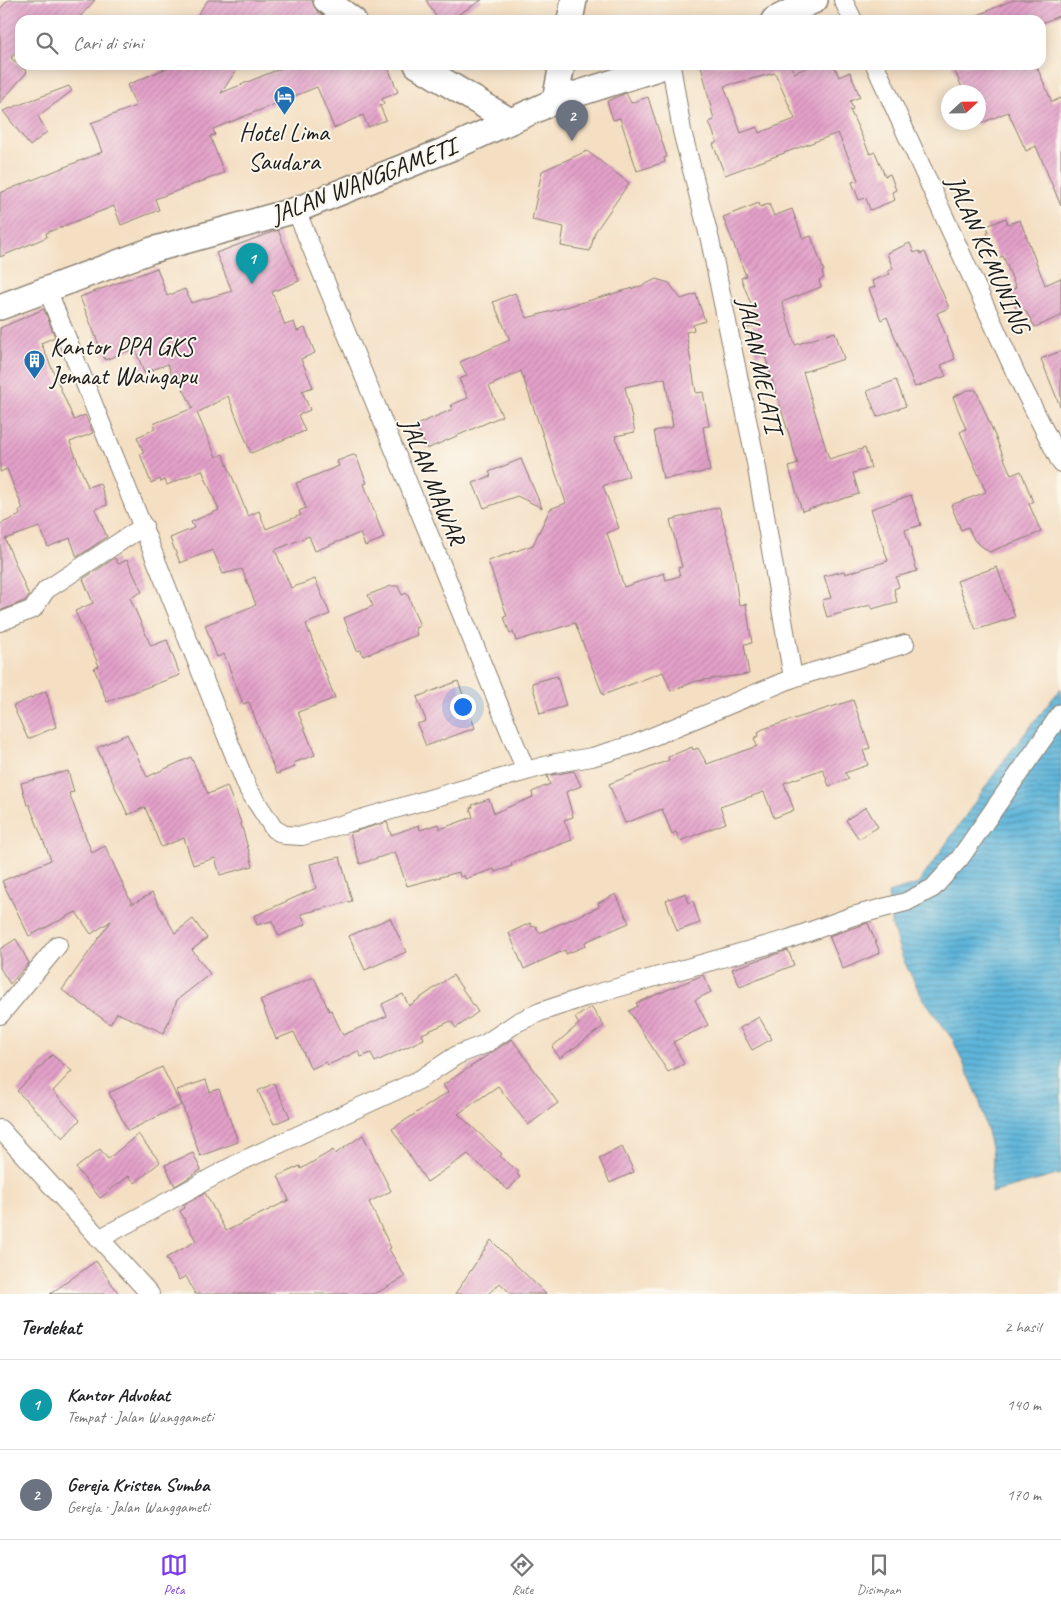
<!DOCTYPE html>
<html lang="id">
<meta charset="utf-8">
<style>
:root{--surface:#fff;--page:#f2f2f2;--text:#202124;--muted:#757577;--line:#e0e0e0;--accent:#7c3aed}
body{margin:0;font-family:Caveat,sans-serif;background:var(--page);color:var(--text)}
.compass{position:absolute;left:941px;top:85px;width:45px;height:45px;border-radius:50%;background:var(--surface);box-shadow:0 2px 12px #0003;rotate:68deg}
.you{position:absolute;left:462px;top:706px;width:18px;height:18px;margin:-12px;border:4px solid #fff;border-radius:50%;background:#1a73e8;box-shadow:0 0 0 8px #1a73e833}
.badge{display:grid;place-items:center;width:32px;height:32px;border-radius:50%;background:var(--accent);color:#fff;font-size:16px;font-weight:700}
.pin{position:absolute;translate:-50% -41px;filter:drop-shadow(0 1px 2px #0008)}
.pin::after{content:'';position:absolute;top:26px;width:18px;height:15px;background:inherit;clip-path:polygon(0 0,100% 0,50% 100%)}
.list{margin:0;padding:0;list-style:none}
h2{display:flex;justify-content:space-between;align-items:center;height:65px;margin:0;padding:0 20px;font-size:21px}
h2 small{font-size:16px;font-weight:400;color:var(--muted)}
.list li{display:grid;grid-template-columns:32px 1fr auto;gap:15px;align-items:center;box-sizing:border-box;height:90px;padding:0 20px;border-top:1px solid var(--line)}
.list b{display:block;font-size:19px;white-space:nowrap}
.list p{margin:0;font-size:16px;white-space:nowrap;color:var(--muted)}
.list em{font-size:16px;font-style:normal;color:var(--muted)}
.icon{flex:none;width:28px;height:28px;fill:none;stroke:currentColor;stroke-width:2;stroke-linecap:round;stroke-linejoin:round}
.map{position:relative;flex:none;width:1061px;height:1294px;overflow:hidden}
.search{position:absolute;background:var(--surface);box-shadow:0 2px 12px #0003;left:15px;right:15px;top:15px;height:55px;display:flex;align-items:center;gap:12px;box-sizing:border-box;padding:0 18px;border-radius:15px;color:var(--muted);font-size:19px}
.sheet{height:245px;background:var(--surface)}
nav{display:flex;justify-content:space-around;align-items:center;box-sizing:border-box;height:70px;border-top:1px solid var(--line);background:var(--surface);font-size:14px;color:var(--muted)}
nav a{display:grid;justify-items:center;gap:2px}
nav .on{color:var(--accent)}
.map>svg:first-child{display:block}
.water{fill:url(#water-rules);stroke:#3d687b}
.building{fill:url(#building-hatch);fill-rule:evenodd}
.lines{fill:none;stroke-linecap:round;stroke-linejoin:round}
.street-casing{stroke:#887e70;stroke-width:20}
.secondary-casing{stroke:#887e70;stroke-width:28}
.street{stroke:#fff;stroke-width:18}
.secondary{stroke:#fff;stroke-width:25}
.labels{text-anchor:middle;stroke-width:4;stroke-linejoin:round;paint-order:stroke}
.poi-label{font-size:25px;fill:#1c1c1c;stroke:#fbf7ec}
.street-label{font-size:25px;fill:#1c1c1c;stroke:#fbf7ec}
</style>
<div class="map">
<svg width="1061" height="1294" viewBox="0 0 1061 1294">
<defs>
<pattern id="water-rules" width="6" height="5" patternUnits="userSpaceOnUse" patternTransform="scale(1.25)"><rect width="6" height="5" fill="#5eb5da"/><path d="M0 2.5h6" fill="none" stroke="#4d92b0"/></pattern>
<pattern id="building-hatch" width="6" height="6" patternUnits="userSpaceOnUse" patternTransform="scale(1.25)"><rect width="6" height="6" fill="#e3a0c9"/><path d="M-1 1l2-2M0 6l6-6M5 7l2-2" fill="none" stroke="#c289ac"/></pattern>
</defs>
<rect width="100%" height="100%" fill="#fbf7ec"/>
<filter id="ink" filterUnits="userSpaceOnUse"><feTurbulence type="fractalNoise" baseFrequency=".02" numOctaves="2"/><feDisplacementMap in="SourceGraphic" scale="10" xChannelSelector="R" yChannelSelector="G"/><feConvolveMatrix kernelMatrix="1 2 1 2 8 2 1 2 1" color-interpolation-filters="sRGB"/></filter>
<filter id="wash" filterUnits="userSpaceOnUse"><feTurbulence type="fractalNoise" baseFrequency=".0096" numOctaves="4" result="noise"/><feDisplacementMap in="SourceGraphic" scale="20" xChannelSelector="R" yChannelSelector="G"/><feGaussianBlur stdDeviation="1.12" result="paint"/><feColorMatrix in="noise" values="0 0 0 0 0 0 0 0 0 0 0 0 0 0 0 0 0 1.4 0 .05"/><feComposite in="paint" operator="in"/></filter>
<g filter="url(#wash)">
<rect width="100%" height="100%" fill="#f4dfc3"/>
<!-- water -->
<polygon class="water" points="1061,688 1061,1174 991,1193 993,1156 979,1098 953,1040 921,995 902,957 891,923 888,893 918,884 1007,756"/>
<g id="blocks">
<!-- building -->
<g class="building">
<polygon points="8,0 95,0 77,20 20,20 20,48 11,58 27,72 0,103 0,9"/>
<polygon points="208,0 312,0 317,11 329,20 194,20"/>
<polygon points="426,0 482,0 449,20 438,20"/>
<polygon points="1013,0 1061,0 1061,15 1042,23 1041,20 966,20"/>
<polygon points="174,65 240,65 221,93 289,65 387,65 398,92 382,99 384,104 380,106 386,120 368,127 363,115 334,128 317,87 213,129 215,135 210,136 224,173 155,199 159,210 121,225 114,206 46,233 47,237 0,257 0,193 102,152 91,123 136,106 127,85"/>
<path d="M701,65h90l3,8 19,-8h21l5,12 11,-5 10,25 -10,4 3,8 -3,1 20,44 5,-2 10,24 5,-2 6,16 -4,2 3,8 -25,10 -4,-12 -7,2 -7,-18 6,-2 -20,-47 -113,42 -12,-31 4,-2 -8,-20 5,-2zM775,73l20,46 -36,14 -2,-6 -16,6 -17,-47z"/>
<polygon points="952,65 1036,65 1052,102 1061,98 1061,206 1036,146 1026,151 1008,112 977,125 978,92 964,92"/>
<polygon points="69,86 72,91 38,116 47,132 30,146 3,111"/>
<polygon points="626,93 631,103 648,97 667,157 664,158 665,162 637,171 620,118 613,120 607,101"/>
<polygon points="587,151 629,183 595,232 590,251 561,246 564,227 532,220 542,171"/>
<polygon points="759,203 760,207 769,204 774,216 792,209 803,239 811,236 824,271 822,272 824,278 819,280 821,287 782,302 795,345 835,332 844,359 803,372 829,459 865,448 871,468 853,473 859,494 802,511 789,467 798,464 764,353 756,356 747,328 759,325 741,278 746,276 723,217"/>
<polygon points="1006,218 1008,224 1020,220 1045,285 1061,278 1061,316 1035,327 1025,310 1018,313 1008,291 1016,288 1003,256 998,258 987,233 989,232 987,226"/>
<polygon points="278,230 299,281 272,292 285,325 294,322 297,331 305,328 315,353 301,359 313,387 302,391 310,410 298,415 305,431 251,453 228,396 197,413 216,457 223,454 248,516 259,511 266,529 301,515 299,511 306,508 296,483 339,466 337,461 353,455 356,456 367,483 364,484 384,538 365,546 360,533 315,551 309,536 275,550 291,588 315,579 330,614 306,624 335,698 298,712 315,755 293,763 295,767 276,774 249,702 243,704 224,654 217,657 205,625 256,605 242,569 223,574 213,550 180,563 170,538 194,528 191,522 219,510 202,470 167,485 165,480 161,482 160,479 151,483 140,454 144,453 137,437 155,429 153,424 193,408 176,375 172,377 168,364 144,373 135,348 105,360 80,297 157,268 167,296 185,289 191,303 232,291 216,253"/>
<polygon points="910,243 914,253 919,251 921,254 925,252 949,308 937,313 955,359 941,365 946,376 915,387 887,317 881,320 869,289 875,287 872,281 890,274 888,271 893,269 887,253"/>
<polygon points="656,279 669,283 681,299 696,294 705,321 693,325 694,330 686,332 696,393 703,392 707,415 709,426 703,427 710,471 663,479 654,431 673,427 665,378 625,387 635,432 615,436 629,476 603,486 619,528 607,533 624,587 664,573 666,580 680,576 678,568 682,567 670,520 719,507 731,548 739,605 746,604 752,643 744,644 749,674 697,681 671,691 663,672 603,695 575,623 516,641 513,632 510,634 504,617 507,616 488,561 533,545 550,509 566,503 521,371 489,386 502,416 427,449 416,425 453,409 451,405 468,398 459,379 467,376 460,362 510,340 493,302 515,293 527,318 644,285"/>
<polygon points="44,309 55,337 41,343 74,420 85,415 93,433 70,442 88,487 100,483 107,505 95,509 107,537 77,557 70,538 48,547 40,527 5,539 29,596 26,600 0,611 0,524 20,515 19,511 23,509 7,469 0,472 0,328"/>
<polygon points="1061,351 1061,406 1060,406 1041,359"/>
<polygon points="896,380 906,406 877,417 867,391"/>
<polygon points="968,390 976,390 1011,475 1021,471 1033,502 1029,504 1041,532 989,552 974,540 968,527 961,530 951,505 986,492 960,432 966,429 953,397"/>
<polygon points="521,459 542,508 517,496 484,508 473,483 491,476 489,472"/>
<polygon points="911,495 921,525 905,530 917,571 896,577 899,587 894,589 897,602 872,609 870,605 827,617 822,600 831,598 824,576 844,571 845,574 888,561 871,509"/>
<polygon points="115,558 118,564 127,560 142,592 130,598 151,646 167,640 180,675 107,702 94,668 99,666 75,611 93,603 83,579"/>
<polygon points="997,567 1015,617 976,630 957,581"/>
<polygon points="391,586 398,586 402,595 407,593 420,626 415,628 417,635 363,656 361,650 357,651 344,618 373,606 368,595"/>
<polygon points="557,676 566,706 540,714 532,683"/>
<polygon points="458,681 475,728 426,746 417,724 426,721 417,697"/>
<polygon points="46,691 56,727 28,739 13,706"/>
<polygon points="853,700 870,748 863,750 868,765 845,773 849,779 829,786 823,769 784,783 794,810 774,818 764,792 720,807 726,823 680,841 676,832 672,834 662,809 625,823 609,784 669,760 668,757 692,747 693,750 698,748 707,764 757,746 754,738 759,736 758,732 763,729"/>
<polygon points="127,734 147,777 191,757 208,794 227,786 240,820 253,866 220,875 215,858 193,865 184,838 161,847 145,807 128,815 97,748"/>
<polygon points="68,771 74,792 69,793 92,853 105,846 132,904 152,893 175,933 193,919 207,938 192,950 210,974 177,1000 164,1033 117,1013 110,1024 62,990 111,921 91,934 76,912 29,936 2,881 51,860 29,804 27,805 21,783"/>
<polygon points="574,771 581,786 566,792 573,817 564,820 572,840 511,863 512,866 495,872 494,869 465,879 464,875 460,877 459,872 407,886 395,852 360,864 350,833 387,822 391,835 419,825 420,830 438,824 440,829 473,817 470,808 473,807 472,805 489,799 494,813 533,797 532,792 550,784 547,776"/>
<polygon points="866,807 878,827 859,839 846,820"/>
<polygon points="340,857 352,901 301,914 306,924 279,936 272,921 257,925 254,916 316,888 310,864"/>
<polygon points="686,893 689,903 693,901 700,923 677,931 666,900"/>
<polygon points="616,894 629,923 585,942 586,946 583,947 566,954 565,950 524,969 509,933 530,923 532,927 536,926 539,933 599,907 598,903"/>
<polygon points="390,918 406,952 365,970 349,936"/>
<polygon points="868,923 880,953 843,969 829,936"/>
<polygon points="16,939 29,963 10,984 0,968 0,949"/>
<polygon points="788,950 794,965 740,987 732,969"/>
<polygon points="453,975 478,1012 456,1028 451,1021 422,1034 424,1039 375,1062 371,1053 361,1057 358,1051 328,1065 326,1062 311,1069 294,1032 276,1039 260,1000 314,977 329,1011 331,1010 343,1035 387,1016 382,1004 403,994 409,1006"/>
<polygon points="703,975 711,992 695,1000 708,1025 673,1042 684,1064 668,1072 629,1011 638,1006 636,1003"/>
<polygon points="591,1007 604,1026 560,1058 552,1047 579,1024 575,1018"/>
<polygon points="759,1017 772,1039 752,1050 740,1028"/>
<polygon points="512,1039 558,1103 528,1125 498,1086 458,1114 502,1154 500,1156 519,1172 517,1174 520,1177 508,1190 468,1154 427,1182 392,1129 448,1092 443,1085"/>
<polygon points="52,1055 72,1071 53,1091 80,1120 63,1138 17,1091"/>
<polygon points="162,1067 181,1105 128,1131 109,1093"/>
<polygon points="206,1080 210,1092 219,1089 238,1142 200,1156 177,1090"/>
<polygon points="274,1083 290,1117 274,1124 258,1091"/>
<polygon points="138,1134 160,1162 135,1183 129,1176 100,1198 76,1168 100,1149 108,1159"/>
<polygon points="363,1135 391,1191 369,1202 391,1248 389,1249 405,1277 375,1294 195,1294 186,1276 179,1280 166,1258 196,1241 180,1211 185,1208 184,1205 205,1193 226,1231 289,1200 278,1176 300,1166 301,1169 333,1150 335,1154"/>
<polygon points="622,1147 634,1172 610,1183 599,1158"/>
<polygon points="193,1153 201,1170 175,1186 165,1165"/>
<polygon points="491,1240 512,1261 546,1294 511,1294 500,1283 488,1294 455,1294"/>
<polygon points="96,1261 119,1294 50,1294"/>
</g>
</g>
</g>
<g filter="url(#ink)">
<use href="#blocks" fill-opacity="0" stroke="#887e70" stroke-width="1"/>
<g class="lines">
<defs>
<g id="street">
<polyline points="843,0 853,20"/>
<polyline points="671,65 682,131 710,240 756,463 793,678"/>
<polyline points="875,65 1017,376 1061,463"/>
<polyline points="296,210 526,771"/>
<polyline points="47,289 248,789 274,829 285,835 302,836 526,771 556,763 592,757 635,744 793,678 905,644"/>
<polyline points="0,622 33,609 46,590 144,526"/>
<polyline points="0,1015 58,945"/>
<polyline points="0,1129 150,1294"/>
<polyline points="99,1239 242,1161 419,1080 457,1055 485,1044 518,1022 540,1012 585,997 789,939 853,916 906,902 933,888 960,858 1061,713"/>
</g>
<g id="secondary">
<polyline points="326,0 353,20"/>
<polyline points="570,20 574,0"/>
<polyline points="774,20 815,0"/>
<polyline points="417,65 510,121"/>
<polyline points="555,101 562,65"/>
<polyline points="0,307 152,250 296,210 451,148 555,101 667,65"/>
</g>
</defs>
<!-- street casing -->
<use href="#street" class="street-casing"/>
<!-- secondary casing -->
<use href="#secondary" class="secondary-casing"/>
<!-- street -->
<use href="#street" class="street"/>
<!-- secondary -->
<use href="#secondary" class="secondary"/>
</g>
</g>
<!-- icons -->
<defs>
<symbol id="hotel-pin" viewBox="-11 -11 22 30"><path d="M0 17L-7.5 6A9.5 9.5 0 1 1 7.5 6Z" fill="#1f6fb2" stroke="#fbf7ec"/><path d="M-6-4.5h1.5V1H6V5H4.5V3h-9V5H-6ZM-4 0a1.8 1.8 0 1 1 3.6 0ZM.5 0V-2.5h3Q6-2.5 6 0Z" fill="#fff"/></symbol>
<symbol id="building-pin" viewBox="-11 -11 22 30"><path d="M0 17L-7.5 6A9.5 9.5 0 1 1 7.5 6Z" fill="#1f6fb2" stroke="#fbf7ec"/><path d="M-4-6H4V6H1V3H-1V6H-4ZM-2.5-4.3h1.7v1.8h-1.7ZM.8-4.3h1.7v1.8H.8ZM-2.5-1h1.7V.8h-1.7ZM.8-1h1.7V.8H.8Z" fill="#fff"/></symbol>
</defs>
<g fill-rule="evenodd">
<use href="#hotel-pin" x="272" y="84" width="25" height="34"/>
<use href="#building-pin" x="22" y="348" width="25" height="34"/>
</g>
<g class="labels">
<!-- poi labels -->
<g class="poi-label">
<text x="284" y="141">Hotel Lima<tspan x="284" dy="29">Saudara</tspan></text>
<text x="50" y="355" text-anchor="start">Kantor PPA GKS<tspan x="50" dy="29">Jemaat Waingapu</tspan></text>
</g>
<!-- street labels -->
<g class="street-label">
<text transform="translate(363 180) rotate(-21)" y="9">JALAN WANGGAMETI</text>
<text transform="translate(989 254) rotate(66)" y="9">JALAN KEMUNING</text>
<text transform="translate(761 365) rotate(78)" y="9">JALAN MELATI</text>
<text transform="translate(434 481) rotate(68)" y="9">JALAN MAWAR</text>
</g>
</g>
</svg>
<svg class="compass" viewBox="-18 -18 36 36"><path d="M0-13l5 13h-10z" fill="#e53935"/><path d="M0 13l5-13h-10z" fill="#757577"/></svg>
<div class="you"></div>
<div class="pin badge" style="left:252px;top:284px;background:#0f9aa8">1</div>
<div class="pin badge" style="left:572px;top:141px;background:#6b7280">2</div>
<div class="search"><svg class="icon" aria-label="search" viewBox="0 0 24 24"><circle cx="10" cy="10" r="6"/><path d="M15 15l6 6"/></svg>Cari di sini</div>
</div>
<section class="sheet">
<h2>Terdekat<small>2 hasil</small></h2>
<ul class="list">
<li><span class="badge" style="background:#0f9aa8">1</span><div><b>Kantor Advokat</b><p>Tempat · Jalan Wanggameti</p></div><em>140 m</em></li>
<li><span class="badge" style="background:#6b7280">2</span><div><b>Gereja Kristen Sumba</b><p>Gereja · Jalan Wanggameti</p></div><em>170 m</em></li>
</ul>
</section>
<nav>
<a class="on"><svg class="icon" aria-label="map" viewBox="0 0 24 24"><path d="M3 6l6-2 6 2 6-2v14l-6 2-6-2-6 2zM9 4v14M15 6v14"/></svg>Peta</a>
<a><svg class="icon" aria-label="directions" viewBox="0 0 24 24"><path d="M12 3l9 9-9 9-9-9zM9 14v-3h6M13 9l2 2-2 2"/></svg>Rute</a>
<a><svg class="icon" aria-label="saved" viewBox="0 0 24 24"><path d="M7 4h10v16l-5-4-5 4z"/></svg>Disimpan</a>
</nav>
